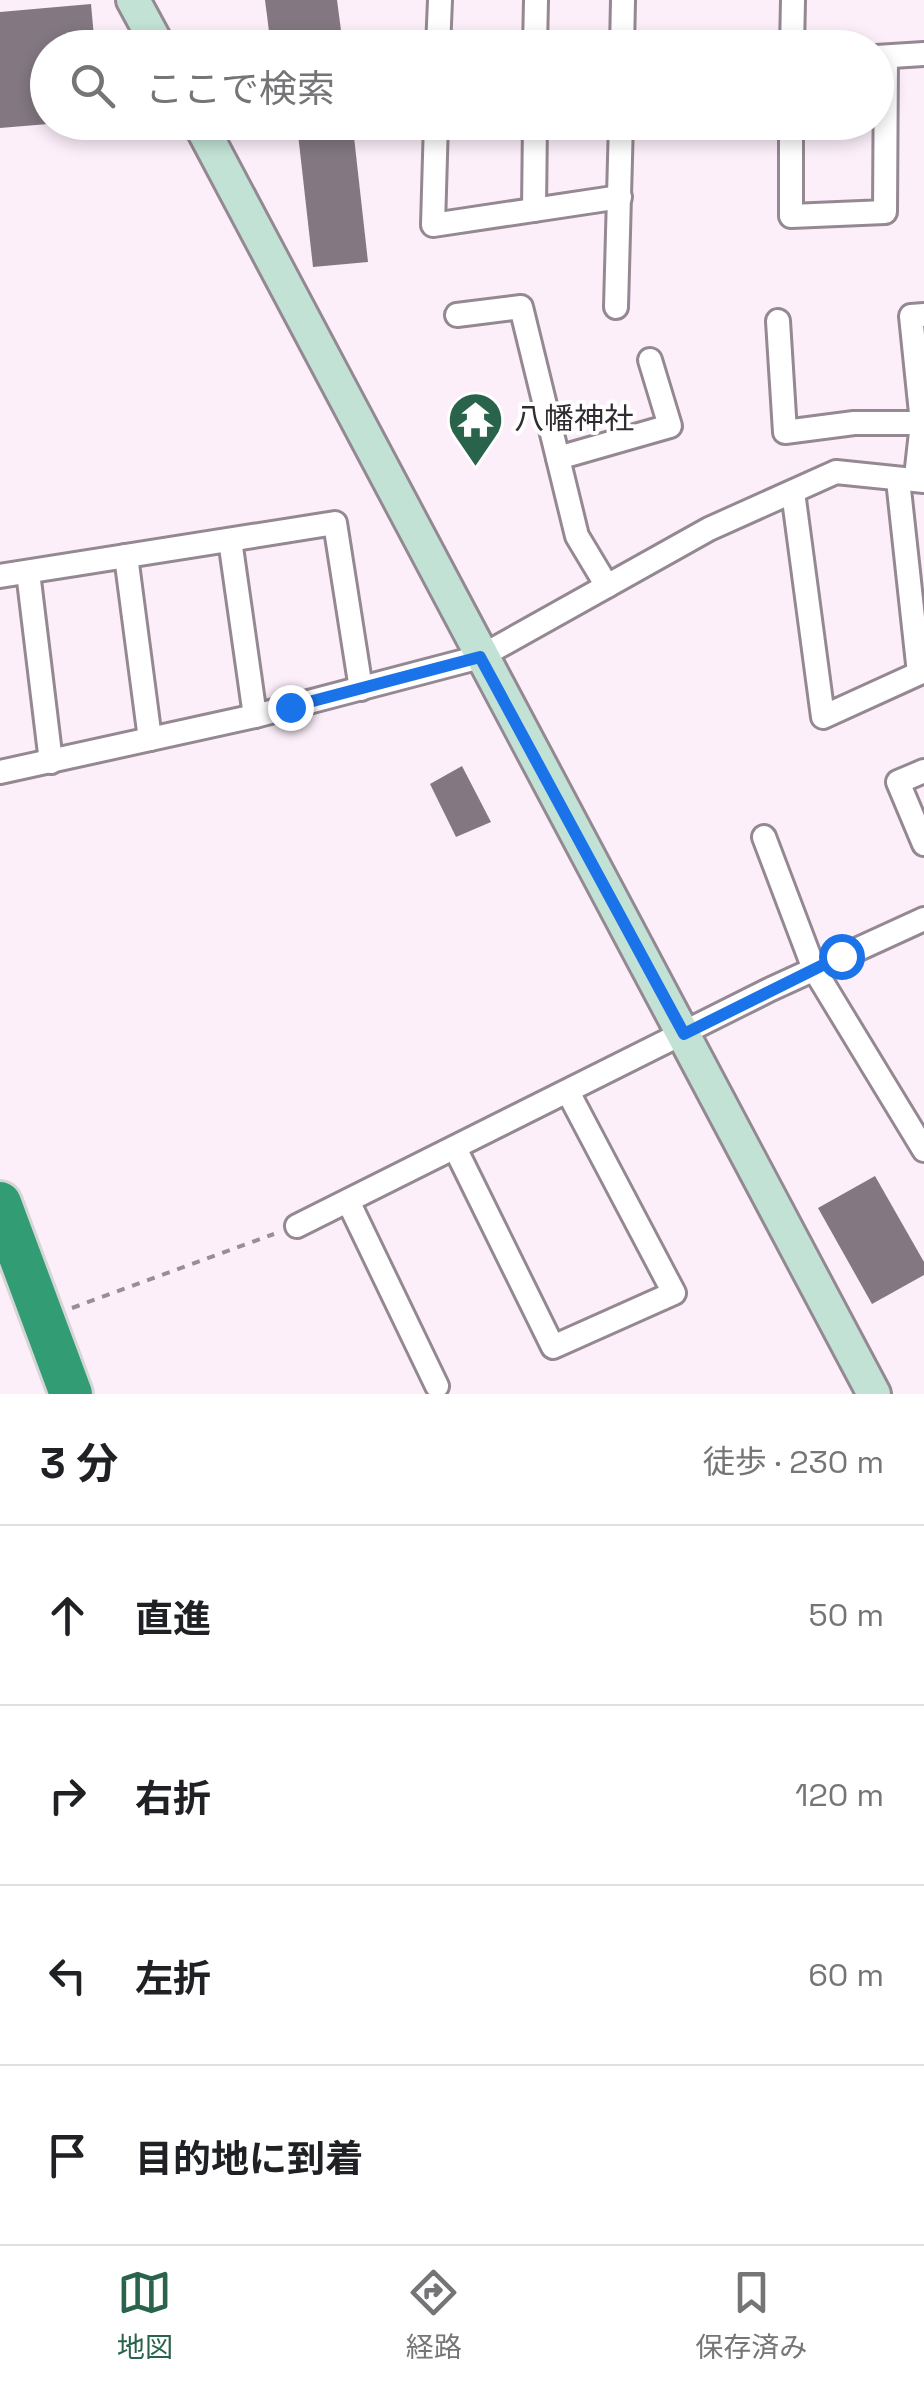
<!DOCTYPE html>
<html lang="ja">
<meta charset="utf-8">
<style>
:root{--surface:#fff;--page:#f6f6f6;--text:#202124;--muted:#757577;--line:#e0e0e0;--accent:#2a634b}
body{margin:0;font-family:"Space Grotesk","Noto Sans JP",sans-serif;background:var(--page);color:var(--text)}
.stop{position:absolute;width:30px;height:30px;margin:-22px;border:8px solid #1a73e8;border-radius:50%;background:#fff}
.stop.end{background:#1a73e8;border-color:#fff;box-shadow:0 2px 10px #0008}
.list{margin:0;padding:0;list-style:none}
h2{display:flex;justify-content:space-between;align-items:center;height:130px;margin:0;padding:0 40px;font-size:42px}
h2 small{font-size:32px;font-weight:400;color:var(--muted)}
.list li{display:grid;grid-template-columns:65px 1fr auto;gap:30px;align-items:center;box-sizing:border-box;height:180px;padding:0 40px;border-top:2px solid var(--line)}
.list b{display:block;font-size:38px;white-space:nowrap}
.list em{font-size:32px;font-style:normal;color:var(--muted)}
.icon{flex:none;width:55px;height:55px;fill:none;stroke:currentColor;stroke-width:2;stroke-linecap:round;stroke-linejoin:round}
.map{position:relative;flex:none;width:924px;height:1394px;overflow:hidden}
.search{position:absolute;background:var(--surface);box-shadow:0 5px 15px #0003;left:30px;right:30px;top:30px;height:110px;display:flex;align-items:center;gap:25px;box-sizing:border-box;padding:0 35px;border-radius:55px;color:var(--muted);font-size:38px}
.sheet{height:850px;background:var(--surface)}
nav{display:flex;justify-content:space-around;align-items:center;box-sizing:border-box;height:140px;border-top:2px solid var(--line);background:var(--surface);font-size:28px;color:var(--muted)}
nav a{display:grid;justify-items:center;gap:5px}
nav .on{color:var(--accent)}
.map>svg:first-child{display:block}
.building{fill:#837882}
.lines{fill:none;stroke-linecap:round;stroke-linejoin:round}
.street-casing{stroke:#948892;stroke-width:28}
.secondary-casing{stroke:#948892;stroke-width:38}
.highway-casing{stroke:#d6d5d6;stroke-width:48}
.path{stroke:#978e96;stroke-width:4;stroke-dasharray:8 8;stroke-linecap:butt}
.street{stroke:#fff;stroke-width:22}
.secondary{stroke:#c2e2d5;stroke-width:32}
.highway{stroke:#329d74;stroke-width:42}
.route{stroke:#1a73e8;stroke-width:12}
.labels{text-anchor:middle;stroke-width:8;stroke-linejoin:round;paint-order:stroke}
.poi-label{font-size:30px;fill:#312c30;stroke:#fff;text-anchor:start}
</style>
<div class="map">
<svg width="924" height="1394" viewBox="0 0 924 1394">
<rect width="100%" height="100%" fill="#fceffa"/>
<!-- building -->
<g class="building">
<polygon points="265,0 337,0 342,38 271,47"/>
<polygon points="91,4 95,48 48,48 48,124 0,128 0,12"/>
<polygon points="353,128 368,262 313,267 298,134"/>
<polygon points="462,766 491,822 456,837 430,784"/>
<polygon points="875,1176 924,1262 924,1275 872,1304 818,1208"/>
</g>
<g class="lines">
<defs>
<g id="street">
<polyline points="438,48 440,0"/>
<polyline points="535,48 536,0"/>
<polyline points="622,48 623,0"/>
<polyline points="792,48 793,0"/>
<polyline points="876,57 924,54"/>
<polyline points="436,122 433,225 620,197"/>
<polyline points="791,122 791,216 885,212 886,57"/>
<polyline points="534,210 535,122"/>
<polyline points="616,307 621,122"/>
<polyline points="457,315 521,307 577,536 607,586"/>
<polyline points="778,321 785,432 854,423 924,423"/>
<polyline points="558,458 670,426 650,360"/>
<polyline points="916,477 922,423 911,316 924,315"/>
<polyline points="898,480 919,673"/>
<polyline points="793,492 823,717 924,671"/>
<polyline points="230,540 255,716"/>
<polyline points="126,556 150,739"/>
<polyline points="28,572 51,762"/>
<polyline points="0,576 335,523 361,689"/>
<polyline points="924,771 898,782 924,844"/>
<polyline points="0,772 255,716 480,657 709,529 836,472 924,481"/>
<polyline points="764,837 814,969 924,1150"/>
<polyline points="455,1148 553,1347 674,1293 568,1092"/>
<polyline points="348,1201 437,1386"/>
<polyline points="297,1226 771,989 924,919"/>
</g>
<g id="secondary">
<polyline points="133,0 159,48"/>
<polyline points="199,122 874,1394"/>
</g>
<polyline id="highway" points="0,1203 71,1394"/>
</defs>
<!-- street casing -->
<use href="#street" class="street-casing"/>
<!-- secondary casing -->
<use href="#secondary" class="secondary-casing"/>
<!-- highway casing -->
<use href="#highway" class="highway-casing"/>
<!-- path -->
<polyline class="path" points="72,1308 274,1234"/>
<!-- street -->
<use href="#street" class="street"/>
<!-- secondary -->
<use href="#secondary" class="secondary"/>
<!-- highway -->
<use href="#highway" class="highway"/>
</g>
<g class="lines">
<!-- route -->
<polyline class="route" points="290,707 480,657 684,1034 841,956"/>
</g>
<!-- icons -->
<defs>
<symbol id="temple-pin" viewBox="-11 -11 22 30"><path d="M0 17L-7.5 6A9.5 9.5 0 1 1 7.5 6Z" fill="#2a634b" stroke="#fff"/><path d="M0-6L5-2H3V0L6.5 2.5H4V6H1.5V3h-3V6H-4V2.5H-6.5L-3 0V-2H-5Z" fill="#fff"/></symbol>
</defs>
<g fill-rule="evenodd">
<use href="#temple-pin" x="444" y="388" width="63" height="86"/>
</g>
<g class="labels">
<!-- poi labels -->
<g class="poi-label">
<text x="514" y="429">八幡神社</text>
</g>
</g>
</svg>
<div class="stop" style="left:841px;top:956px"></div>
<div class="stop end" style="left:290px;top:707px"></div>
<div class="search"><svg class="icon" aria-label="search" viewBox="0 0 24 24"><circle cx="10" cy="10" r="6"/><path d="M15 15l6 6"/></svg>ここで検索</div>
</div>
<section class="sheet">
<h2>3 分<small>徒歩 · 230 m</small></h2>
<ul class="list">
<li><svg class="icon" aria-label="ahead" viewBox="0 0 24 24"><path d="M12 20V5M6 11l6-6 6 6"/></svg><div><b>直進</b></div><em>50 m</em></li>
<li><svg class="icon" aria-label="right" viewBox="0 0 24 24"><path d="M7 20v-9h11M14 6l5 5-5 5"/></svg><div><b>右折</b></div><em>120 m</em></li>
<li><svg class="icon" aria-label="left" viewBox="0 0 24 24"><path d="M17 20v-9H6M10 6l-5 5 5 5"/></svg><div><b>左折</b></div><em>60 m</em></li>
<li><svg class="icon" aria-label="arrive" viewBox="0 0 24 24"><path d="M6 21V4h12l-3 4 3 4H6"/></svg><div><b>目的地に到着</b></div></li>
</ul>
</section>
<nav>
<a class="on"><svg class="icon" aria-label="map" viewBox="0 0 24 24"><path d="M3 6l6-2 6 2 6-2v14l-6 2-6-2-6 2zM9 4v14M15 6v14"/></svg>地図</a>
<a><svg class="icon" aria-label="directions" viewBox="0 0 24 24"><path d="M12 3l9 9-9 9-9-9zM9 14v-3h6M13 9l2 2-2 2"/></svg>経路</a>
<a><svg class="icon" aria-label="saved" viewBox="0 0 24 24"><path d="M7 4h10v16l-5-4-5 4z"/></svg>保存済み</a>
</nav>
